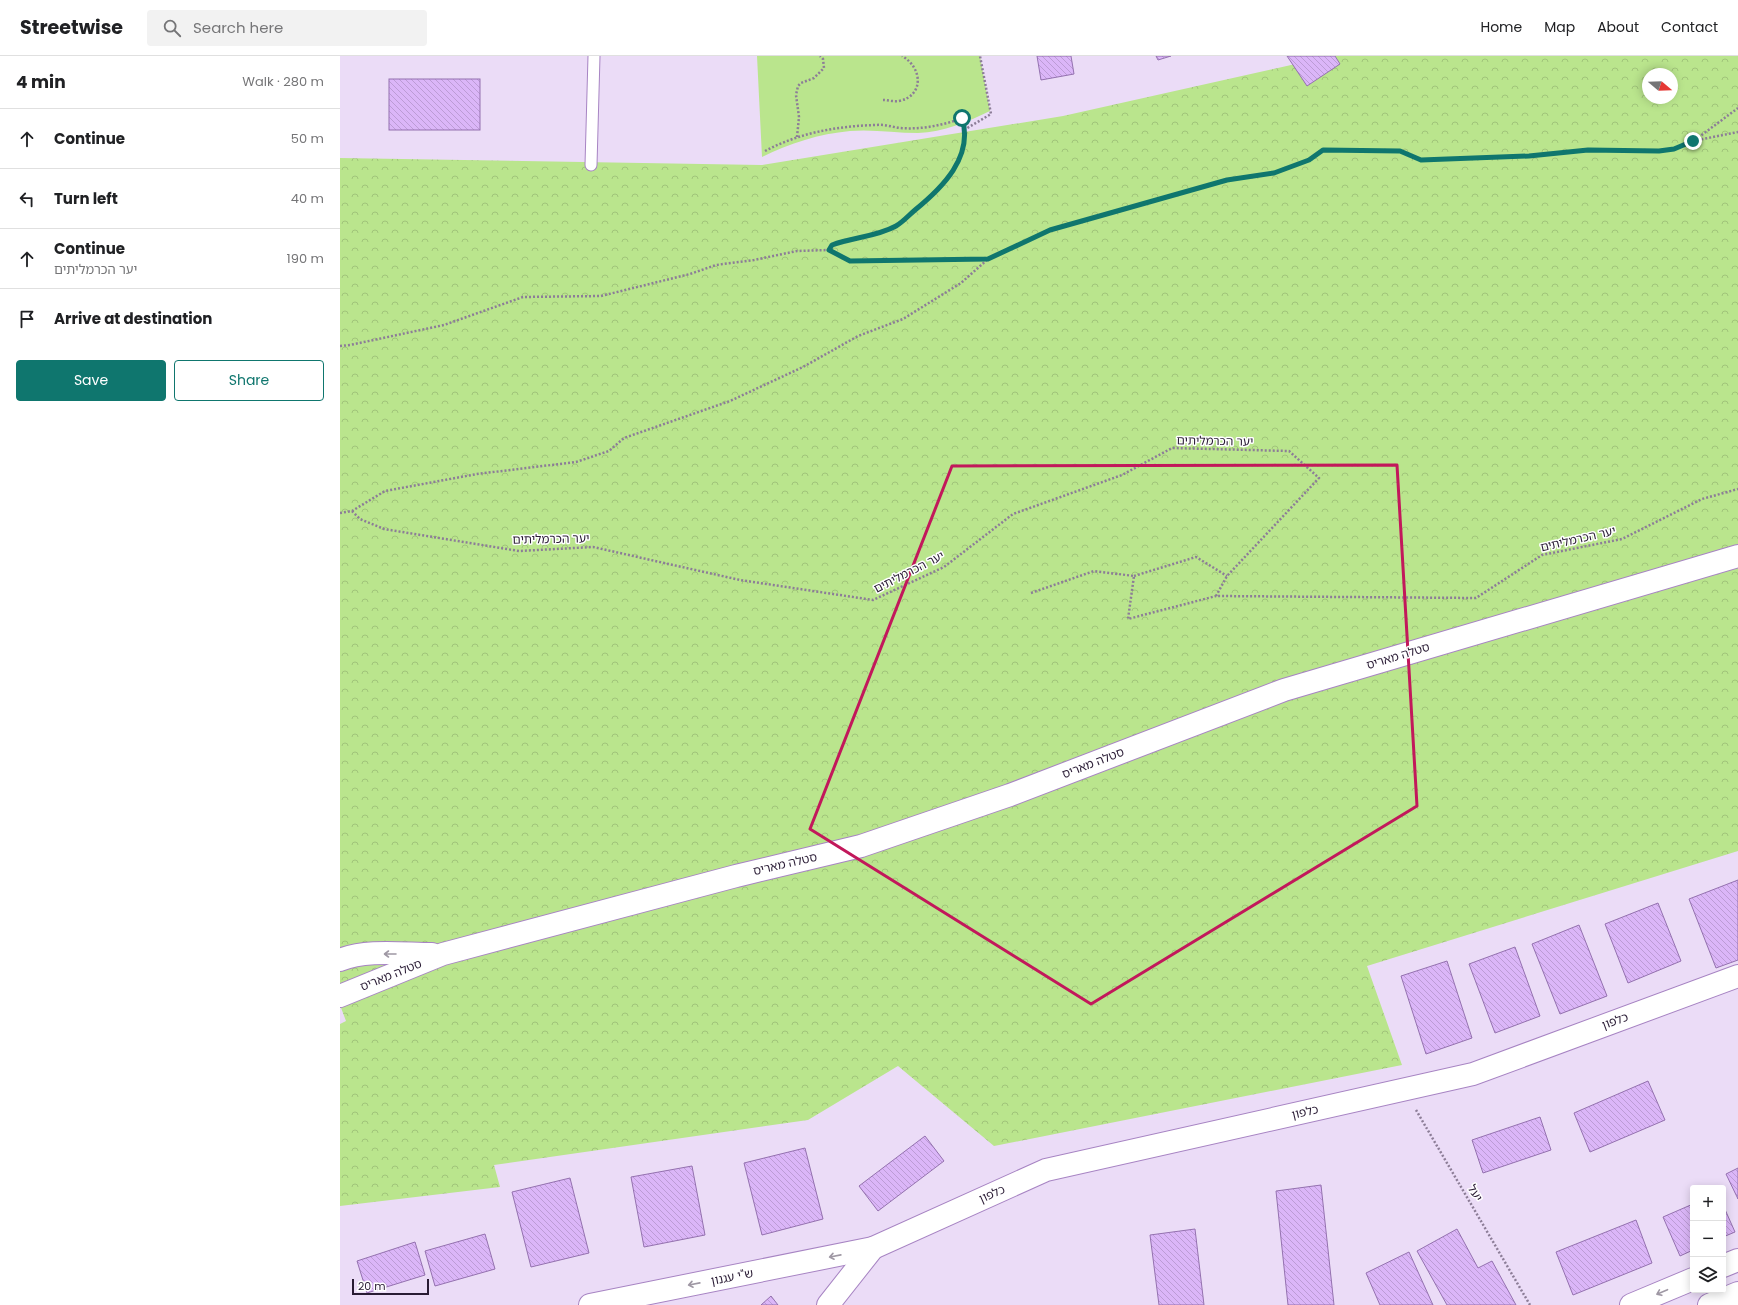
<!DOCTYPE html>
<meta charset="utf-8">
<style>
:root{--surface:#fff;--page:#f2f2f2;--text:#202124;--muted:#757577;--line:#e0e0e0;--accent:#0f766e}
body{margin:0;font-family:Poppins,"Noto Sans Hebrew",sans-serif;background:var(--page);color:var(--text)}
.controls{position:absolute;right:12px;bottom:12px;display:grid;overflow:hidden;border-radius:4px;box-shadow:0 2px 10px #0003}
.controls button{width:36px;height:36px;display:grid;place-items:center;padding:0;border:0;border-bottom:1px solid var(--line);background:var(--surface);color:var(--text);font:20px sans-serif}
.compass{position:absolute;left:1302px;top:12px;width:36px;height:36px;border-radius:50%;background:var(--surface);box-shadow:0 2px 10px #0003;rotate:109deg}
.scale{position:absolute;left:12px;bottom:10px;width:77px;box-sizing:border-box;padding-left:4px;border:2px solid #291b34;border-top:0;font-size:11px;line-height:14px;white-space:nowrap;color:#291b34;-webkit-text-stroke:3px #fff;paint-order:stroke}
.stop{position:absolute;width:12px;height:12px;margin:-9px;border:3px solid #0f766e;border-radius:50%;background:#fff}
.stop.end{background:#0f766e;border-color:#fff;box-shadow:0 1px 4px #0008}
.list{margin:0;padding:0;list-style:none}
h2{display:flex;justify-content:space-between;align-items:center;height:52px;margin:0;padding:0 16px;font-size:17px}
h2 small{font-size:13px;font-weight:400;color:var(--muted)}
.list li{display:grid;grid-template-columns:26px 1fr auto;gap:12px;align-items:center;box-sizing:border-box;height:60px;padding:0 16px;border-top:1px solid var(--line)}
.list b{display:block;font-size:15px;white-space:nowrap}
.list p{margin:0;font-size:13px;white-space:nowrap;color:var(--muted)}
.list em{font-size:13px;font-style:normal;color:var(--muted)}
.actions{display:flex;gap:8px;padding:12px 16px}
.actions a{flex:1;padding:9px 0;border:1px solid var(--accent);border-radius:4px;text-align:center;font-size:14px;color:var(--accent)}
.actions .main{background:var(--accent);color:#fff}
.icon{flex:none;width:22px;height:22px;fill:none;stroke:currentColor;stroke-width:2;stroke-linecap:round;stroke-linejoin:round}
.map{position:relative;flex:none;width:1398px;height:1249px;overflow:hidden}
header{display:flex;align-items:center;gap:24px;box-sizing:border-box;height:56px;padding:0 20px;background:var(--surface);border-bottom:1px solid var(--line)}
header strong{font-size:19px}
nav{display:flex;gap:22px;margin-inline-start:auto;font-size:14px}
.search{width:280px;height:36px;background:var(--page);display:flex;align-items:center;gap:10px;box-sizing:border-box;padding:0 14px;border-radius:4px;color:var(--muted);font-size:15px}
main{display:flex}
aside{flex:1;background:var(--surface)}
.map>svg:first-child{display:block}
.green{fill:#bae58d}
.forest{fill:url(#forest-crowns);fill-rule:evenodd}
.building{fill:url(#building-back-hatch);stroke:#9471af}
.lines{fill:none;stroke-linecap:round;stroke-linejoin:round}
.service-casing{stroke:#a784c3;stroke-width:13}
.minor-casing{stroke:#a784c3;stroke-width:24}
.tertiary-casing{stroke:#a784c3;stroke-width:24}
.path{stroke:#8c7d97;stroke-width:2.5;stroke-dasharray:2 2;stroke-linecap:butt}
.service{stroke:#fff;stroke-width:11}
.minor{stroke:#fff;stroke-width:22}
.tertiary{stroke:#fff;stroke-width:22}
.oneway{stroke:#9f98a4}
.route{stroke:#0f766e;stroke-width:5}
.marked{fill:none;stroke:#c2185b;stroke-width:3;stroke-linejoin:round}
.labels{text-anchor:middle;stroke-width:3;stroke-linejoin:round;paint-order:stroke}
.street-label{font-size:12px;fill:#291b34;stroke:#fff}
</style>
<header>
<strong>Streetwise</strong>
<div class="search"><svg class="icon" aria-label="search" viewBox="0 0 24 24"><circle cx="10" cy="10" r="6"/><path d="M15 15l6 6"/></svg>Search here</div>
<nav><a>Home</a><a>Map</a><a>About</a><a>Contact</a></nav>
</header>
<main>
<aside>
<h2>4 min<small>Walk · 280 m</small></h2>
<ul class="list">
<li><svg class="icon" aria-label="ahead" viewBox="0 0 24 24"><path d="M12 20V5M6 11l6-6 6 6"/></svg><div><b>Continue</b></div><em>50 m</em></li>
<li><svg class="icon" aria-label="left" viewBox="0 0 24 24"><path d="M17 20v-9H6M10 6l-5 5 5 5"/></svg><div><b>Turn left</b></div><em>40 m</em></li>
<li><svg class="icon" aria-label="ahead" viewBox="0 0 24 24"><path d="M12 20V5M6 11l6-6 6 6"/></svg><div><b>Continue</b><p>יער הכרמליתים</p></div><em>190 m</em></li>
<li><svg class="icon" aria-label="arrive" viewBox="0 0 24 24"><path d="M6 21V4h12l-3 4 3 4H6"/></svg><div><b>Arrive at destination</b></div></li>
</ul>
<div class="actions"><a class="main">Save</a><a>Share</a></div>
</aside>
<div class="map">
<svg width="1398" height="1249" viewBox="0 0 1398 1249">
<defs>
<pattern id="forest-crowns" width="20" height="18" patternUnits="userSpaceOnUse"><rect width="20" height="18" fill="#bae58d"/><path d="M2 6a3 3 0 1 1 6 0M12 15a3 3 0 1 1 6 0" fill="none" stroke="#a0c47a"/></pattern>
<pattern id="building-back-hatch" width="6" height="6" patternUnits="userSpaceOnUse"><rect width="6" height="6" fill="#dbb6f8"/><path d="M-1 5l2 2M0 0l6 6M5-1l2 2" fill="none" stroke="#bc9cd5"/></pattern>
</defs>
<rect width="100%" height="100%" fill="#ebdcf7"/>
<!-- green -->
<path class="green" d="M417,0h223l10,55c-23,11 -46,21 -72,22 -23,0 -45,-4 -68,-2 -31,3 -60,12 -88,26z"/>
<!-- forest -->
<path class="forest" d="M991,0h407v795l-371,115 35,99 -408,81 -96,-80 -90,54 -314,45 6,22 -160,19v-182l6,-3 -6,-16v-847l422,7 301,-49zM1308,18h24v24h-24z"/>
<!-- building -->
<g class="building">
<polygon points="697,0 731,0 734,18 701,24"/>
<polygon points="816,0 831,0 818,4"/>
<polygon points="947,0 995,0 1000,8 967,30"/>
<rect x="49" y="23" width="91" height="51"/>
<polygon points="1398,824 1398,904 1376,912 1349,843"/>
<polygon points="1318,847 1341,905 1288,927 1265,868"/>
<polygon points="1239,869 1267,940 1220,958 1192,888"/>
<polygon points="1175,891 1200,960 1155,977 1129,908"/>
<polygon points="1107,905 1132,982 1086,998 1061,920"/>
<polygon points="1308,1025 1325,1064 1250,1096 1234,1057"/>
<polygon points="1200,1061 1211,1094 1143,1117 1132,1084"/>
<polygon points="585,1080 604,1105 538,1155 519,1130"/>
<polygon points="465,1092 483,1163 422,1179 404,1107"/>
<polygon points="352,1110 365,1179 304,1191 291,1121"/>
<polygon points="1398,1112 1398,1143 1386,1118"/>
<polygon points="230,1122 249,1197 191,1211 172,1136"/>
<polygon points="981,1129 994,1249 948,1249 936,1135"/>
<polygon points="1353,1148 1353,1194 1340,1200 1323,1161"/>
<polygon points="1383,1149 1395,1176 1383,1181"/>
<polygon points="1296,1164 1312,1207 1233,1239 1216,1196"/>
<polygon points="855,1173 864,1249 819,1249 810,1179"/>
<polygon points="1117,1173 1138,1212 1152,1205 1176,1249 1107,1249 1077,1195"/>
<polygon points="145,1178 155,1213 95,1230 85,1195"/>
<polygon points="75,1186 85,1219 27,1237 17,1205"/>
<polygon points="1069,1196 1093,1249 1040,1249 1026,1217"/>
<polygon points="431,1240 438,1249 421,1249"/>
</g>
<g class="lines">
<defs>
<polyline id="service" points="251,109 254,0"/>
<g id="minor">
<polyline points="250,1249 533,1192 706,1114 1133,1018 1398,920"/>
<polyline points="488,1249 533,1192"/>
</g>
<g id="tertiary">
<path d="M0,904c25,-11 64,-6 92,-6"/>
<polyline points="0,940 103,898 396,820 521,790 670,739 944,634 1398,500"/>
<polyline points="1383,1210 1398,1204"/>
<polyline points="1291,1249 1353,1223"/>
<polyline points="1369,1249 1398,1237"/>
</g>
</defs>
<!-- service casing -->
<use href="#service" class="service-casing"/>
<!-- minor casing -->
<use href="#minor" class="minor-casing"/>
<!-- tertiary casing -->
<use href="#tertiary" class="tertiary-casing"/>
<!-- path -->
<g class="path">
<path d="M543,44c5,0 11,2 16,1 25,-5 24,-33 3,-45"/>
<polyline points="624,74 651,58 640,0"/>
<polyline points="457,81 459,61 456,39 458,30 461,27 474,22 484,12 483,3 480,0"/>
<polyline points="1355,84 1398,52"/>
<path d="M425,95c34,-18 72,-25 111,-26 8,-1 16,2 24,3 24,2 47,-4 69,-12"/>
<path d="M489,194l3,-5c21,-8 44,-8 64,-19 7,-4 13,-11 19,-16 27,-23 59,-53 47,-92"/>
<polyline points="0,290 10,289 104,269 183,241 261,240 350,218 376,209 414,204 457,195 489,194 510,205 648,203"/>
<polyline points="12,455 20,463 44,473 179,495 253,491 400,524 533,544 604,511 673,458 782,419 832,392 949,395 979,422 887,520 876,540 1136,542 1202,499 1282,483 1362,443 1398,433"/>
<polyline points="0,457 12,455 45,435 137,418 236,406 269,395 284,382 390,345 463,311 518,280 563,263 621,227 648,203 710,174 887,124 934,117 969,104 983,94 1060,95 1081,104 1189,100 1249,94 1319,95 1334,93 1353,85 1398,76"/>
<polyline points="794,520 856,501 887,520"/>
<polyline points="691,537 754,515 794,520 788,563 876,540"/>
<polyline points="1076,1054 1190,1249"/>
</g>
<!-- service -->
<use href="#service" class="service"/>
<!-- minor -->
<use href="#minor" class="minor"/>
<!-- tertiary -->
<use href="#tertiary" class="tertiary"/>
</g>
<!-- one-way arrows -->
<defs><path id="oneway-shaft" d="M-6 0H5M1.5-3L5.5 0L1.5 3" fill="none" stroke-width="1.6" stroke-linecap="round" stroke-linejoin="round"/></defs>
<g class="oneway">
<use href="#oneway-shaft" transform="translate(50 898) rotate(-180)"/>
<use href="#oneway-shaft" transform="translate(495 1200) rotate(169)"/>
<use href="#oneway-shaft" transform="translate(354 1228) rotate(169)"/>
<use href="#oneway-shaft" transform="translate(1322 1236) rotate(157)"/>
</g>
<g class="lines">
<!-- route -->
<path class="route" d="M622,62c12,39 -20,70 -47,92 -6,5 -12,12 -19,16 -20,11 -43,11 -64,19l-3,5 21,11 138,-2 62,-29 177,-50 47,-7 35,-13 14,-10 77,1 21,9 108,-4 59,-6 71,1 15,-2 19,-8"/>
</g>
<!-- marked area -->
<path class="marked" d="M1057,409l20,341 -326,198 -281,-175 142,-363z"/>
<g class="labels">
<!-- street labels -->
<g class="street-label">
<text transform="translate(875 385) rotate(1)" y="4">יער הכרמליתים</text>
<text transform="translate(211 483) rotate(-1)" y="4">יער הכרמליתים</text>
<text transform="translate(1238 483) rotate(-13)" y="4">יער הכרמליתים</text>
<text transform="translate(569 516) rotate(-27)" y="4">יער הכרמליתים</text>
<text transform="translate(1058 600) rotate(-17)" y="4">סטלה מאריס</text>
<text transform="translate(753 707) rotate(-21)" y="4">סטלה מאריס</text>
<text transform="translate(445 808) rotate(-13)" y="4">סטלה מאריס</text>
<text transform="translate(51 919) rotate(-22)" y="4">סטלה מאריס</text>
<text transform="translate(1275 965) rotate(-20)" y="4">כלפון</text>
<text transform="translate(965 1056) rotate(-13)" y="4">כלפון</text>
<text transform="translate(1135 1137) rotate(60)" y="4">יעל</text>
<text transform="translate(652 1138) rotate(-24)" y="4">כלפון</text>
<text transform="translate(392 1221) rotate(-11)" y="4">ש"י עגנון</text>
</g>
</g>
</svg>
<div class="controls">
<button>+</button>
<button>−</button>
<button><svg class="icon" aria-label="layers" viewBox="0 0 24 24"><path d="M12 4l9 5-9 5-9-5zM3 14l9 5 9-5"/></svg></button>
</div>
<svg class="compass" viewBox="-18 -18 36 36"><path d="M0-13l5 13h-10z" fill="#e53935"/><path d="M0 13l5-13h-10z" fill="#757577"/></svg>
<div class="scale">20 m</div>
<div class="stop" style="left:622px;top:62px"></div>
<div class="stop end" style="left:1353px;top:85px"></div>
</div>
</main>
